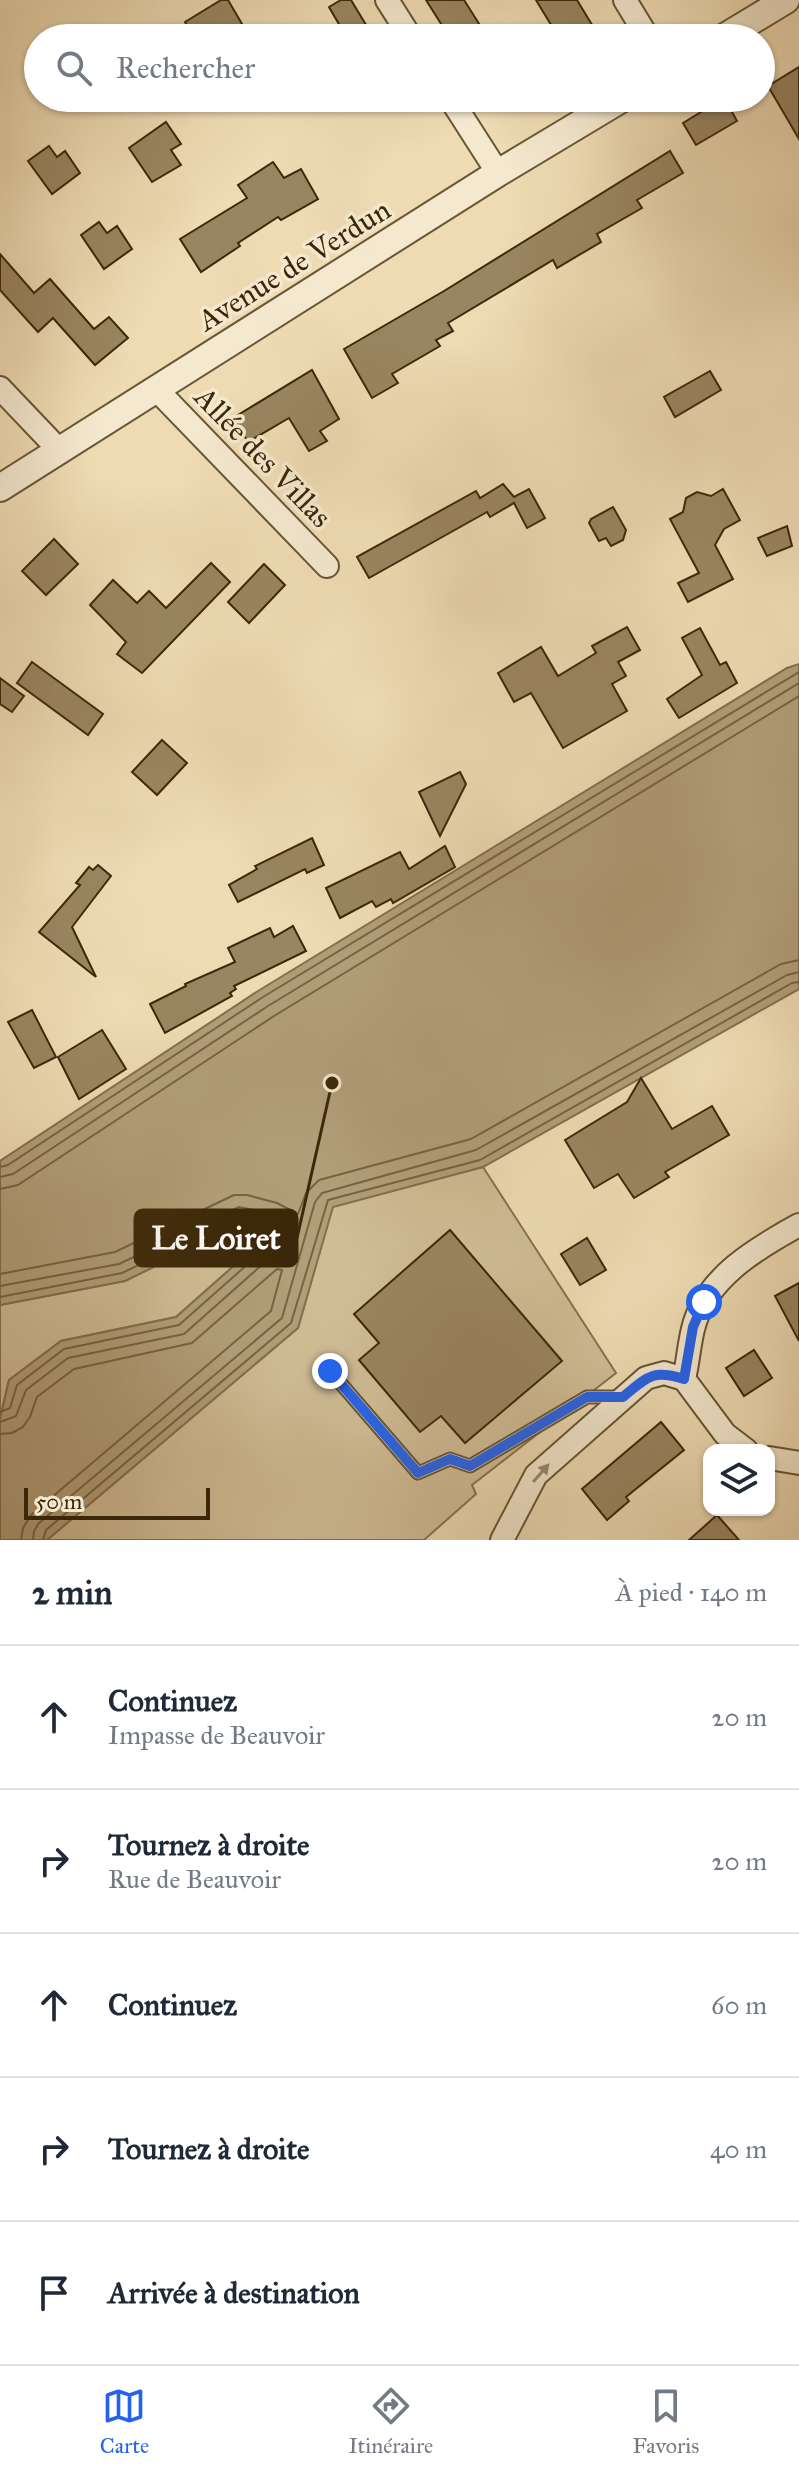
<!DOCTYPE html>
<html lang="fr">
<meta charset="utf-8">
<style>
:root{--surface:#fff;--page:#f6f6f7;--text:#1f2937;--muted:#747a83;--line:#e0e1e3;--accent:#2563eb}
body{margin:0;font-family:"IM FELL Great Primer",serif;background:var(--page);color:var(--text)}
.controls{position:absolute;right:24px;bottom:24px;display:grid;overflow:hidden;border-radius:16px;box-shadow:0 2px 6px #0004}
.controls button{width:72px;height:72px;display:grid;place-items:center;padding:0;border:0;border-bottom:2px solid var(--line);background:var(--surface);color:var(--text);font:40px sans-serif}
.scale{position:absolute;left:24px;bottom:20px;width:186px;box-sizing:border-box;padding-left:8px;border:4px solid #3c2808;border-top:0;font-size:22px;line-height:28px;white-space:nowrap;color:#3c2808;-webkit-text-stroke:6px #f4e8ce;paint-order:stroke}
.stop{position:absolute;width:24px;height:24px;margin:-18px;border:6px solid #2563eb;border-radius:50%;background:#fff}
.stop.end{background:#2563eb;border-color:#fff;box-shadow:0 2px 8px #0008}
.list{margin:0;padding:0;list-style:none}
h2{display:flex;justify-content:space-between;align-items:center;height:104px;margin:0;padding:0 32px;font-size:34px}
h2 small{font-size:26px;font-weight:400;color:var(--muted)}
.list li{display:grid;grid-template-columns:52px 1fr auto;gap:24px;align-items:center;box-sizing:border-box;height:144px;padding:0 32px;border-top:2px solid var(--line)}
.list b{display:block;font-size:30px;white-space:nowrap}
.list p{margin:0;font-size:26px;white-space:nowrap;color:var(--muted)}
.list em{font-size:26px;font-style:normal;color:var(--muted)}
.icon{flex:none;width:44px;height:44px;fill:none;stroke:currentColor;stroke-width:2;stroke-linecap:round;stroke-linejoin:round}
.map{position:relative;flex:none;width:799px;height:1540px;overflow:hidden}
.search{position:absolute;background:var(--surface);box-shadow:0 2px 6px #0004;left:24px;right:24px;top:24px;height:88px;display:flex;align-items:center;gap:20px;box-sizing:border-box;padding:0 28px;border-radius:44px;color:var(--muted);font-size:30px}
.sheet{height:824px;background:var(--surface)}
nav{display:flex;justify-content:space-around;align-items:center;box-sizing:border-box;height:112px;border-top:2px solid var(--line);background:var(--surface);font-size:22px;color:var(--muted)}
nav a{display:grid;justify-items:center;gap:4px}
nav .on{color:var(--accent)}
.map>svg:first-child{display:block}
.green{fill:#d0bd96;stroke:#86724f;stroke-width:2}
.water{fill:#b19e79;stroke:#826f4c;stroke-width:2}
.lines{fill:none;stroke-linecap:round;stroke-linejoin:round}
.shore{stroke:#766340;stroke-width:2}
.building{fill:#998561;stroke:#3c2808;stroke-width:2}
.service-casing{stroke:#685533;stroke-width:15}
.minor-casing{stroke:#685533;stroke-width:26}
.tertiary-casing{stroke:#685533;stroke-width:30}
.service{stroke:#f4e8ce;stroke-width:11}
.minor{stroke:#f4e8ce;stroke-width:22}
.tertiary{stroke:#f4e8ce;stroke-width:26}
.oneway{fill:#98886b}
.route{stroke:#2563eb;stroke-width:10}
.labels{text-anchor:middle;stroke-width:7;stroke-linejoin:round;paint-order:stroke}
.street-label{font-size:30px;fill:#3c2808;stroke:#f4e8ce}
.leader{fill:none;stroke:#3c2808;stroke-width:3}
.callout-dot{fill:#3c2808;stroke:#f4e8ce;stroke-width:3}
.callout{fill:#3c2808;stroke:#3c2808;stroke-width:3}
.callout-label{font-size:32px;text-anchor:middle;font-weight:bold;fill:#fff}
</style>
<div class="map">
<svg width="799" height="1540" viewBox="0 0 799 1540">
<rect width="100%" height="100%" fill="#eedbb3"/>
<filter id="stains"><feTurbulence type="fractalNoise" baseFrequency=".0025" numOctaves="4"/><feColorMatrix values="0 0 0 0 .2 0 0 0 0 .09 0 0 0 0 .02 0 0 0 .5 -.17"/></filter>
<radialGradient id="worn" r=".72"><stop offset=".6" stop-color="#630" stop-opacity="0"/><stop offset="1" stop-color="#630" stop-opacity=".3"/></radialGradient>
<!-- green -->
<g class="green">
<polygon points="483,1167 616,1373 472,1485 476,1494 424,1540 47,1540 298,1328 333,1204"/>
<polygon points="241,1224 272,1232 176,1317 61,1341 9,1380 0,1419 0,1305 125,1281"/>
</g>
<!-- water -->
<polygon class="water" points="799,664 799,989 483,1167 333,1207 298,1328 47,1540 0,1540 0,1419 9,1380 61,1341 176,1317 272,1232 241,1224 125,1281 0,1305 0,1161 258,991 787,668"/>
<g class="lines">
<!-- shore -->
<g class="shore">
<polyline points="0,1167 8,1165 263,997 799,672"/>
<polyline points="0,1177 13,1174 268,1006 799,683"/>
<polyline points="0,1189 18,1185 274,1016 799,696"/>
<polyline points="0,1274 115,1252 234,1195 247,1195 277,1203 298,1214 306,1193 319,1180 471,1139 781,964 799,960"/>
<polyline points="0,1286 119,1264 239,1207 274,1214 282,1219 288,1233 282,1247 184,1334 68,1358 26,1390 16,1416 0,1422"/>
<polyline points="0,1297 122,1273 239,1217 272,1224 278,1231 275,1240 179,1325 64,1349 17,1385 10,1408 0,1412"/>
<polyline points="0,1434 12,1433 23,1427 30,1417 37,1397 74,1369 192,1343 277,1269 282,1270 271,1311 31,1515 23,1528 21,1540"/>
<polyline points="33,1540 34,1531 39,1523 282,1318 315,1202 322,1193 476,1150 787,975 799,972"/>
<polyline points="43,1540 46,1530 291,1323 328,1200 480,1160 792,983 799,982"/>
</g>
</g>
<!-- building -->
<g class="building">
<polygon points="221,0 228,0 242,24 218,38 195,38 185,22"/>
<polygon points="341,0 351,0 374,38 347,38 329,7"/>
<polygon points="426,0 464,0 488,38 450,38"/>
<polygon points="536,0 577,0 600,38 559,38"/>
<polygon points="799,67 799,139 768,86"/>
<polygon points="724,98 737,121 696,145 683,123"/>
<polygon points="166,122 181,144 171,150 181,165 152,182 129,148"/>
<polygon points="49,146 57,157 65,151 80,173 52,194 28,161"/>
<polygon points="670,151 683,173 637,200 642,208 597,234 601,242 557,268 553,260 448,323 453,331 436,340 440,346 392,374 398,383 372,398 344,349 444,291"/>
<polygon points="273,162 284,178 301,169 318,199 281,220 278,217 238,243 240,246 201,272 180,239 247,198 238,185"/>
<polygon points="99,222 107,233 117,226 132,249 104,269 81,235"/>
<polygon points="0,254 34,293 50,279 94,329 109,317 128,338 95,365 53,318 38,332 0,290"/>
<polygon points="312,370 339,419 320,431 327,441 309,451 289,418 248,442 233,418"/>
<polygon points="710,371 721,390 675,417 664,397"/>
<polygon points="503,484 514,497 529,489 545,518 527,528 514,503 490,517 487,512 369,578 357,557 476,491 480,498"/>
<polygon points="723,489 740,520 724,529 715,545 733,579 688,602 678,583 699,573 670,519 683,512 686,498 697,492 711,496"/>
<polygon points="613,507 626,530 623,540 611,546 606,538 599,541 589,523 591,519"/>
<polygon points="787,526 792,546 767,556 758,538"/>
<polygon points="54,539 78,564 46,595 22,571"/>
<polygon points="211,563 230,582 142,673 117,654 126,642 90,605 113,580 137,603 149,591 166,608"/>
<polygon points="264,564 285,585 249,623 228,602"/>
<polygon points="627,627 640,650 618,662 626,676 612,684 627,711 563,748 531,693 514,702 498,673 541,647 558,676 596,653 592,646"/>
<polygon points="700,628 720,665 726,662 737,683 679,718 667,699 702,675 682,638"/>
<polygon points="32,662 103,714 88,735 17,683"/>
<polygon points="0,678 24,696 12,712 0,704"/>
<polygon points="162,740 187,763 157,795 132,772"/>
<polygon points="460,772 466,784 440,836 419,792"/>
<polygon points="312,838 324,865 307,873 305,869 238,902 229,885 257,869 255,866"/>
<polygon points="445,846 455,867 393,903 391,899 376,907 372,901 340,918 326,888 400,852 409,869"/>
<polygon points="98,865 111,876 72,927 96,977 39,932 80,885 76,883 89,867 93,870"/>
<polygon points="293,926 306,951 234,986 236,989 230,993 232,996 165,1033 150,1004 186,986 185,984 235,962 228,948 270,928 274,937"/>
<polygon points="32,1010 56,1057 34,1068 8,1022"/>
<polygon points="102,1030 126,1069 79,1099 58,1057"/>
<polygon points="641,1078 672,1129 712,1106 729,1135 665,1172 669,1177 634,1198 618,1174 594,1188 565,1140 627,1102"/>
<polygon points="450,1230 562,1361 465,1443 441,1416 420,1432 359,1360 379,1343 354,1314"/>
<polygon points="587,1238 606,1270 580,1285 561,1254"/>
<polygon points="799,1283 799,1341 775,1296"/>
<polygon points="754,1350 772,1378 744,1396 726,1368"/>
<polygon points="661,1422 684,1450 626,1497 629,1501 607,1520 582,1489"/>
<polygon points="717,1515 739,1540 689,1540"/>
</g>
<g class="lines">
<defs>
<polyline id="service" points="330,1371 418,1473 450,1459 470,1466 587,1397 623,1397"/>
<g id="minor">
<polyline points="387,0 411,38"/>
<polyline points="625,0 648,38"/>
<polyline points="450,98 498,173"/>
<polyline points="0,388 60,451"/>
<polyline points="157,390 327,566"/>
<path d="M684,1379c4,-17 5,-34 9,-50 12,-51 64,-81 106,-104"/>
<polyline points="769,1458 799,1463"/>
<polyline points="502,1540 536,1475 646,1378 664,1373 684,1379 725,1434 746,1450"/>
</g>
<g id="tertiary">
<polyline points="723,38 786,0"/>
<polyline points="0,488 498,173 623,98"/>
</g>
</defs>
<!-- service casing -->
<use href="#service" class="service-casing"/>
<!-- minor casing -->
<use href="#minor" class="minor-casing"/>
<!-- tertiary casing -->
<use href="#tertiary" class="tertiary-casing"/>
<!-- service -->
<use href="#service" class="service"/>
<!-- minor -->
<use href="#minor" class="minor"/>
<!-- tertiary -->
<use href="#tertiary" class="tertiary"/>
</g>
<!-- one-way arrows -->
<defs><path id="oneway-solid" d="M-6-.8H1V-3.2L6.5 0L1 3.2V.8H-6Z" transform="scale(2)"/></defs>
<use class="oneway" href="#oneway-solid" transform="translate(541 1473) rotate(-49)"/>
<g class="lines">
<!-- route -->
<path class="route" d="M330,1371l88,102 32,-14 20,7 117,-69h36c24,-20 29,-28 61,-18l9,-52 11,-25"/>
</g>
<g class="labels">
<!-- street labels -->
<g class="street-label">
<text transform="translate(294 265) rotate(-32)" y="10">Avenue de Verdun</text>
<text transform="translate(263 457) rotate(46)" y="10">Allée des Villas</text>
</g>
</g>
<!-- callouts -->
<path class="leader" d="M332 1083L297 1238"/>
<circle class="callout-dot" cx="332" cy="1083" r="8"/>
<rect class="callout" x="135" y="1210" width="162" height="56" rx="8"/>
<g class="callout-label">
<text x="216" y="1249">Le Loiret</text>
</g>
<rect width="100%" height="100%" filter="url(#stains)"/>
<rect width="100%" height="100%" fill="url(#worn)"/>
</svg>
<div class="controls">
<button><svg class="icon" aria-label="layers" viewBox="0 0 24 24"><path d="M12 4l9 5-9 5-9-5zM3 14l9 5 9-5"/></svg></button>
</div>
<div class="scale">50 m</div>
<div class="stop" style="left:704px;top:1302px"></div>
<div class="stop end" style="left:330px;top:1371px"></div>
<div class="search"><svg class="icon" aria-label="search" viewBox="0 0 24 24"><circle cx="10" cy="10" r="6"/><path d="M15 15l6 6"/></svg>Rechercher</div>
</div>
<section class="sheet">
<h2>2 min<small>À pied · 140 m</small></h2>
<ul class="list">
<li><svg class="icon" aria-label="ahead" viewBox="0 0 24 24"><path d="M12 20V5M6 11l6-6 6 6"/></svg><div><b>Continuez</b><p>Impasse de Beauvoir</p></div><em>20 m</em></li>
<li><svg class="icon" aria-label="right" viewBox="0 0 24 24"><path d="M7 20v-9h11M14 6l5 5-5 5"/></svg><div><b>Tournez à droite</b><p>Rue de Beauvoir</p></div><em>20 m</em></li>
<li><svg class="icon" aria-label="ahead" viewBox="0 0 24 24"><path d="M12 20V5M6 11l6-6 6 6"/></svg><div><b>Continuez</b></div><em>60 m</em></li>
<li><svg class="icon" aria-label="right" viewBox="0 0 24 24"><path d="M7 20v-9h11M14 6l5 5-5 5"/></svg><div><b>Tournez à droite</b></div><em>40 m</em></li>
<li><svg class="icon" aria-label="arrive" viewBox="0 0 24 24"><path d="M6 21V4h12l-3 4 3 4H6"/></svg><div><b>Arrivée à destination</b></div></li>
</ul>
</section>
<nav>
<a class="on"><svg class="icon" aria-label="map" viewBox="0 0 24 24"><path d="M3 6l6-2 6 2 6-2v14l-6 2-6-2-6 2zM9 4v14M15 6v14"/></svg>Carte</a>
<a><svg class="icon" aria-label="directions" viewBox="0 0 24 24"><path d="M12 3l9 9-9 9-9-9zM9 14v-3h6M13 9l2 2-2 2"/></svg>Itinéraire</a>
<a><svg class="icon" aria-label="saved" viewBox="0 0 24 24"><path d="M7 4h10v16l-5-4-5 4z"/></svg>Favoris</a>
</nav>
